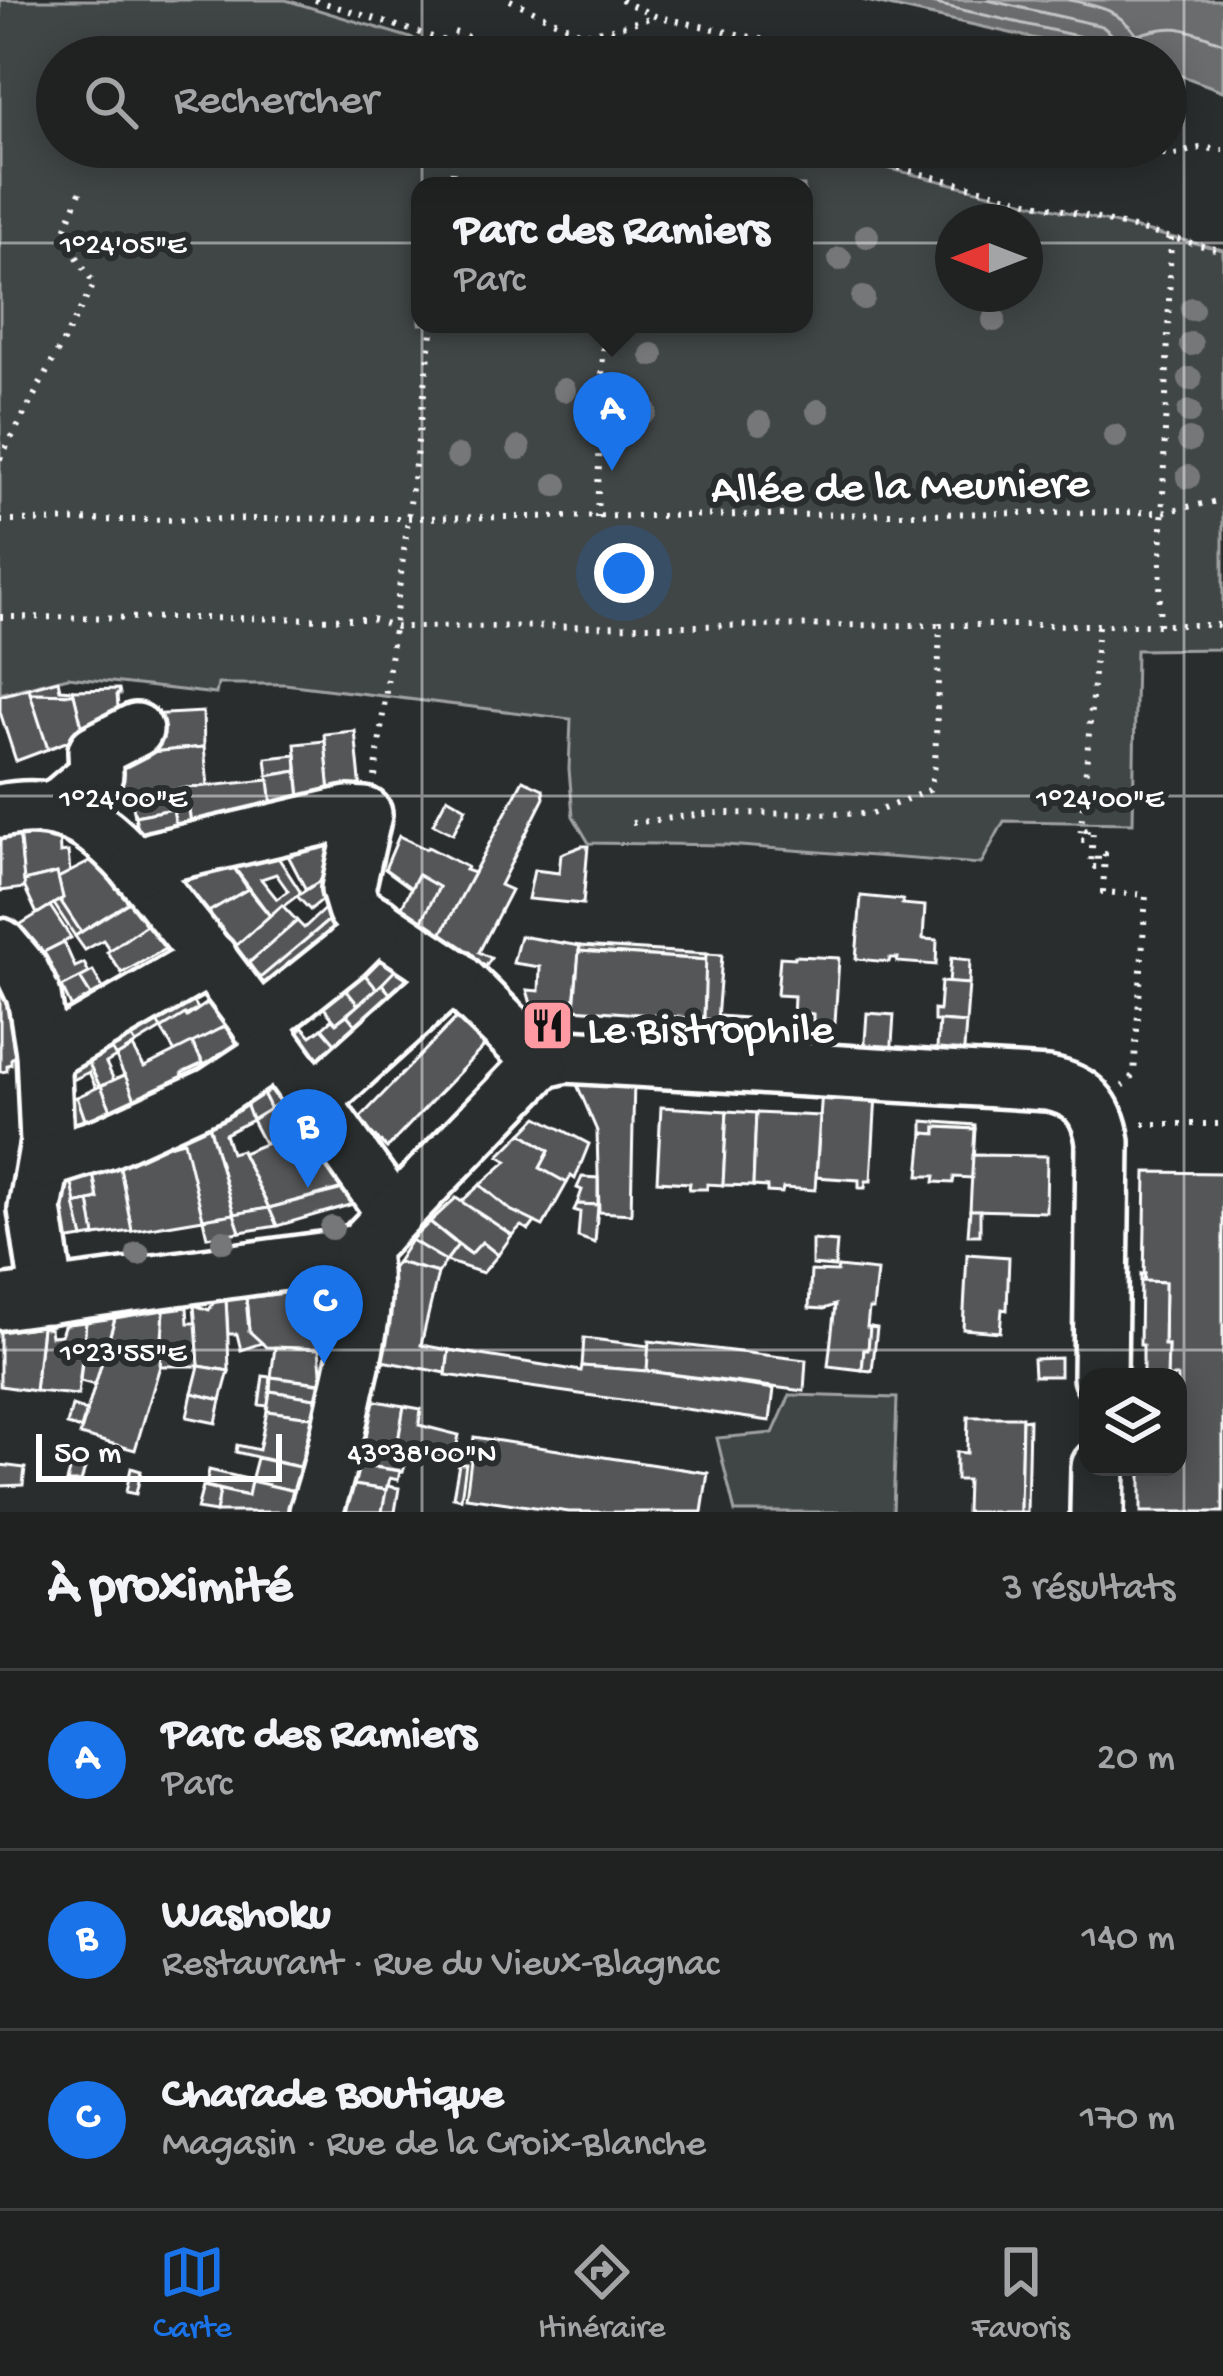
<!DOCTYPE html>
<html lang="fr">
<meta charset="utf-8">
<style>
:root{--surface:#202222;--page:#282a2a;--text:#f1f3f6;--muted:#a2a4a5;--line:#3d3f40;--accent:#1a73e8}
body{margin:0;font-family:"Gochi Hand",sans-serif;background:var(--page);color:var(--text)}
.controls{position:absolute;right:36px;bottom:36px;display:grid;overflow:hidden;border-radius:24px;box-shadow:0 6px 30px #0003}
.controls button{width:108px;height:108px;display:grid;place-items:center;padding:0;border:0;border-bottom:3px solid var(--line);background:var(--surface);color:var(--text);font:60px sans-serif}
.compass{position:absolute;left:935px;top:204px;width:108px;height:108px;border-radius:50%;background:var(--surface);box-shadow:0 6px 30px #0003;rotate:270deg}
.scale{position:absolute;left:36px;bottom:30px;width:246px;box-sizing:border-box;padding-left:12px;border:6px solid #fff;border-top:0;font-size:33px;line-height:42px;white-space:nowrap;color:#fff;-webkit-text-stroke:9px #2a2d2e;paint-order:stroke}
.you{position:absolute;left:624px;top:573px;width:42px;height:42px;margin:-30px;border:9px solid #fff;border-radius:50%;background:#1a73e8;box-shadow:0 0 0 18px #1a73e833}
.badge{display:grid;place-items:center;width:78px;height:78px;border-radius:50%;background:var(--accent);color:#fff;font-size:39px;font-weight:700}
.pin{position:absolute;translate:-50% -99px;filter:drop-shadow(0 3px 6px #0008)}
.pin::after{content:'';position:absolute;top:63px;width:42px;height:36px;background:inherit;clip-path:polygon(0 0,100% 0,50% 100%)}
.popup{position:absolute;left:411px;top:177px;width:402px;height:156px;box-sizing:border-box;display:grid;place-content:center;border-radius:24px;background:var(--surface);filter:drop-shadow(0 3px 9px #0005);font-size:39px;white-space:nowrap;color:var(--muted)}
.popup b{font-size:45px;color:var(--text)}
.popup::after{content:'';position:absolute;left:50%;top:100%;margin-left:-24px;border:24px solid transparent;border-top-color:var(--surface)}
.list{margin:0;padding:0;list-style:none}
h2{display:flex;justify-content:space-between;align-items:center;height:156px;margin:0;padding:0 48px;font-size:51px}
h2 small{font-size:39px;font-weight:400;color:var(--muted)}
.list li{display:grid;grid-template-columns:78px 1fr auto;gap:36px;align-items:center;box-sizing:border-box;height:180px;padding:0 48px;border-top:3px solid var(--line)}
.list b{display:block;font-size:45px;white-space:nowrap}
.list p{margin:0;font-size:39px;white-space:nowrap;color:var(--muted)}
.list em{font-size:39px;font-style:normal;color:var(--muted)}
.icon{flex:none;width:66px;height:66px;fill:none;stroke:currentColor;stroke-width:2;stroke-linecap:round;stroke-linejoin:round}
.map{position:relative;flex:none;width:1223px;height:1512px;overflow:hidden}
.search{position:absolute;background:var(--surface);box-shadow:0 6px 30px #0003;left:36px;right:36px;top:36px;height:132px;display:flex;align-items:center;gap:30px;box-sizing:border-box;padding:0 42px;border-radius:66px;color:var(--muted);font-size:45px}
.sheet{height:696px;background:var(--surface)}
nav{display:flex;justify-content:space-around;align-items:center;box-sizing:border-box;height:168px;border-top:3px solid var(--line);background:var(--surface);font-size:33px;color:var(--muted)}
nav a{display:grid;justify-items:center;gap:6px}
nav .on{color:var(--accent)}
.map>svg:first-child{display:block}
.green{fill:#414445;stroke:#a0a2a2;stroke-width:3;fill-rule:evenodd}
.water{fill:#6a6c6d;stroke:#a6a7a7;stroke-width:3}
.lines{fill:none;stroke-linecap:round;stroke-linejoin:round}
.shore{stroke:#c3c4c5;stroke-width:3}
.building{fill:#555758;stroke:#fff;stroke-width:3;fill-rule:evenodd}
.minor-casing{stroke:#fff;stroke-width:60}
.path{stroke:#fff;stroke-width:6;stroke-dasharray:3 9;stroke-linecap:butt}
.minor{stroke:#2a2d2e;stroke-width:51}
.tree{fill:#757778}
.ticks{fill:none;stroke:#fff;stroke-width:3;stroke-opacity:0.45}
.labels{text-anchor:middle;stroke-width:12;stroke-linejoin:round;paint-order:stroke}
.street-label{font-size:45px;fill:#fff;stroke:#2a2d2e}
.poi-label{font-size:45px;fill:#fff;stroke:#2a2d2e;text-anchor:start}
.ticks-label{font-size:30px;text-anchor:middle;fill:#fff;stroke:#2a2d2e;stroke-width:12;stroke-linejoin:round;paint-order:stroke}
</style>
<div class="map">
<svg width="1223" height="1512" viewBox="0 0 1223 1512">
<rect width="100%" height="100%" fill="#2a2d2e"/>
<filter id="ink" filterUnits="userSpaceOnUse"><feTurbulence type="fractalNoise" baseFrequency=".00833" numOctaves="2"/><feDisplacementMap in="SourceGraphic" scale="24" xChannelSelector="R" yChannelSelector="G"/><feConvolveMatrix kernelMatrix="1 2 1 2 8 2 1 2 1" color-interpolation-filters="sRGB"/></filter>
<g filter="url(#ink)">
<!-- green -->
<g class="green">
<path d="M0,0h286l187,57h-416v90h744l422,103v399l-87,1 -3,173 -129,-2 -23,43 -255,-19 -137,-2 -16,-27 -4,-47 2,-50 -286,-35h-67l-2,10 -148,-17 -68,17zM420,186h384v138h-384zM1025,222v72h-72v-72z"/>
<polygon points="790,1395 897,1398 893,1512 735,1512 717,1438 773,1433"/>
</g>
<!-- water -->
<polygon class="water" points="862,0 1223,0 1223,91 1166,70 1166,57 1118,57"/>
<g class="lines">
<!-- shore -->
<g class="shore">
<polyline points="918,0 1095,40 1104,47 1106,57"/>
<polyline points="987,0 1102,26 1117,39 1121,57"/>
<path d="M1069,0c33,7 47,9 68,35 39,-13 48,-6 86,8"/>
</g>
</g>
<!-- building -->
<g class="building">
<polygon points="58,680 60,689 73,690 74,694 30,693 29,688"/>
<polygon points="29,688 48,749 16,761 0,712 0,696"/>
<polygon points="119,689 120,694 117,694 119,721 84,735 73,690"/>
<polygon points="30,693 74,694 84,735 48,749"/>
<polygon points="203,712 204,747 152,752 147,715"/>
<polygon points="355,731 362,801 331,804 324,734"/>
<polygon points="325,741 331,804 301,809 295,744"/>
<polygon points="204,747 208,786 118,801 109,756"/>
<polygon points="296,755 297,771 268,776 266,758"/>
<polygon points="297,771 301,809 273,814 268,776"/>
<polygon points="269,780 273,814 192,832 186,788"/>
<polygon points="523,780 543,789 544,798 500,885 511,890 479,952 491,958 483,971 439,938"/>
<polygon points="186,788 192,832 177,835 170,791"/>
<polygon points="170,791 173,809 135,816 131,798"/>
<polygon points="447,797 466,808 453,834 433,824"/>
<polygon points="173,809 177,834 140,841 135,816"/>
<polygon points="341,824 332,873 306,890 281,842"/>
<polygon points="19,829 25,888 0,891 0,832"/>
<polygon points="19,829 59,832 60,853 68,852 70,872 58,878 57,873 24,881"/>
<polygon points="399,836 426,849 428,847 467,867 465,870 474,873 439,938 419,926 439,887 418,875 411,888 385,869"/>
<path d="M270,845l31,48 -31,23 -42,-57zM276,874l12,17 -11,8 -16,-20z"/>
<polygon points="582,846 588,846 583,904 528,899 534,870 559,873 561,854"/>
<polygon points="95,859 134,899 81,932 60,900 63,898 58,878"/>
<polygon points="228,859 248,889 203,916 173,877"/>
<polygon points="57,873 63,898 37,914 25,888 24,881"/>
<polygon points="329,875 329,894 310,910 297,896"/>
<polygon points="418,875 439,887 419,926 398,914"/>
<polygon points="248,889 270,916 232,949 205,914"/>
<polygon points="861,896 903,900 902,904 925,906 923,939 937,940 936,965 897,962 898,958 890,958 889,962 856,959"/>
<polygon points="134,899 152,921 110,950 103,940 85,950 75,936"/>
<polygon points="60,900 81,932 75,936 54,904"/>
<polygon points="331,903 334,916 256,983 245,966 297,921 304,928"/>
<polygon points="282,905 297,921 245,966 232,949"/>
<polygon points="50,906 71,938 30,959 16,927"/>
<polygon points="334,916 357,932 264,1009 248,988"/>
<polygon points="152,921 172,945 122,973 107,952"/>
<polygon points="520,936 580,946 570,1042 531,1027 531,1004 527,990 539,991 540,967 513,963"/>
<polygon points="64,942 75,967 84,963 89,973 45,996 30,959"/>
<polygon points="371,943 403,963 377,989 353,961"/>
<polygon points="580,946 706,954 707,960 579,951"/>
<polygon points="579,951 707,960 704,1019 574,1009"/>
<polygon points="706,954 722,955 717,1020 704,1019"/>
<polygon points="795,956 839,958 835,1023 821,1025 813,1021 813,1014 807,1013 807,1021 793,1019 794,996 777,995 780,957 795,958"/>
<polygon points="951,958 970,960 969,984 949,983"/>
<polygon points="352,960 377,989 358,1005 334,975"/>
<polygon points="403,962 437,983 404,1011 382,984"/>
<polygon points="93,971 113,1006 102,1013 80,978"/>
<polygon points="334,975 358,1005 336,1023 312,993"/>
<polygon points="80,978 102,1013 80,1025 62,987"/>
<polygon points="941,982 969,984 966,1023 934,1021 934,1010 939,1011"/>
<polygon points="183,983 198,1009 161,1029 147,1004"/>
<polygon points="382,984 404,1011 370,1041 347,1015"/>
<polygon points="17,991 19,1052 11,1059 11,1064 7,1065 7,1071 0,1072 0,992"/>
<polygon points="219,995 239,1019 175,1052 161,1029 185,1014 187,1017"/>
<polygon points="147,1004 161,1029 136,1044 120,1020"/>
<polygon points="462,1012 491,1039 387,1148 358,1120"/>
<polygon points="867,1013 894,1015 891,1058 864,1056"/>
<polygon points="347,1015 369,1041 347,1057 322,1028 332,1019 336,1023"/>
<polygon points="718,1016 745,1018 742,1050 715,1049"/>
<polygon points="239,1019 263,1054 214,1082 192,1043"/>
<polygon points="120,1020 136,1044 116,1057 102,1032"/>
<polygon points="939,1021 966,1023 963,1063 936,1061"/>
<polygon points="303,1027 311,1036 322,1028 347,1057 312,1082 282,1041"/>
<polygon points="102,1032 116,1057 106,1063 114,1080 100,1087 80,1045"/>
<polygon points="192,1043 203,1063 182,1073 191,1093 142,1116 116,1057 133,1047 144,1067"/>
<polygon points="80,1045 100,1087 96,1088 89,1072 71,1081 62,1056"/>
<polygon points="125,1075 142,1116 117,1125 101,1086"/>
<polygon points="255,1077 271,1109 252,1120 240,1088"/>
<polygon points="255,1077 292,1095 271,1109"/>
<polygon points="575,1080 634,1080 631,1214 599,1212 597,1131"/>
<polygon points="101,1086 117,1125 90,1134 77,1097"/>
<polygon points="240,1088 252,1120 225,1134 231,1153 241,1150 242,1153 269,1208 234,1214 204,1107"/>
<polygon points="822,1090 876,1094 871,1181 866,1181 865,1188 859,1188 859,1180 816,1177"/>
<polygon points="292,1095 312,1125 265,1145 252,1120"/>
<polygon points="77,1097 90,1134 64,1143 52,1103"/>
<polygon points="204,1107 234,1214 203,1219 177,1119"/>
<polygon points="661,1107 727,1111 723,1185 707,1184 707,1189 689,1189 690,1183 657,1181"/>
<polygon points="727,1111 756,1113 753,1186 723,1185"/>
<polygon points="756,1113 820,1116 815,1190 783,1188 782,1193 767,1192 767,1187 753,1186"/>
<polygon points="538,1117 589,1144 575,1179 571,1176 567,1183 540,1168 549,1151 522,1133"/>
<polygon points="923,1121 975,1125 975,1129 936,1127 936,1134 923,1133"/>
<polygon points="312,1125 350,1186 269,1208 242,1153"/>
<polygon points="936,1127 975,1129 972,1178 954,1177 953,1183 934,1182 935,1176 919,1176 923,1133 936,1134"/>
<polygon points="522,1133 549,1151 540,1168 567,1183 543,1226 510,1210 480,1185 507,1161 499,1156"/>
<polygon points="184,1141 203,1219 132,1231 118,1157"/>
<polygon points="973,1155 1047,1156 1046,1212 970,1210"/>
<polygon points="118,1157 132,1231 95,1236 89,1201 98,1199 91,1164"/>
<polygon points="91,1164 98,1199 75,1204 69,1169"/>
<polygon points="69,1169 83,1238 57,1242 49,1193"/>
<polygon points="1146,1172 1223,1173 1223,1512 1141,1512 1141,1467 1178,1467 1178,1377 1167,1377 1168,1345 1164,1345 1165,1282 1144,1281"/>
<polygon points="582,1177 598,1178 598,1205 577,1204 582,1190 577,1188"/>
<polygon points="480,1185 510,1210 535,1222 529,1230 521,1226 512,1235 461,1202"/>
<polygon points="347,1188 353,1204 277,1226 269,1208"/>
<polygon points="456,1198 512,1235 498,1255 482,1242 471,1254 430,1222"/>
<polygon points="89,1201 95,1236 83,1238 75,1204"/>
<polygon points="577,1204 598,1205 595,1243 578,1237 580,1212 574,1210"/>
<polygon points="269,1208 277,1226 240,1232 234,1214"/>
<polygon points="970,1210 980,1210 980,1235 968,1235"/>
<polygon points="234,1214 240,1232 207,1237 203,1219"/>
<polygon points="430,1222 458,1245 446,1261 411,1240"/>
<polygon points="411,1240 446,1261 438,1273 397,1262"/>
<polygon points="812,1240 837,1242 835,1267 812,1265"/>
<polygon points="482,1242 498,1255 483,1273 446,1261 458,1245 471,1254"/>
<polygon points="967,1254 1009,1257 1007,1310 1002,1309 1000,1332 963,1329"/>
<polygon points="397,1262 438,1273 421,1345 449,1350 446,1373 371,1359 392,1269"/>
<polygon points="838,1267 877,1271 873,1309 869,1309 867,1327 870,1327 868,1350 864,1350 862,1370 828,1366 835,1305 824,1309 809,1308 811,1271 837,1272"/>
<polygon points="1141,1274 1145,1274 1144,1281 1165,1282 1164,1345 1168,1345 1167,1377 1143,1377 1143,1345 1140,1345"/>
<polygon points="331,1287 341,1295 336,1316 326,1317 321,1349 266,1347 249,1331 246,1298"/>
<polygon points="246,1298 249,1331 262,1343 241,1350 237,1334 228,1334 226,1300"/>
<polygon points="226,1300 228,1340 229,1371 199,1366 194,1305 209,1310 214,1302"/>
<polygon points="187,1307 188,1323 196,1323 199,1366 160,1366 164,1310"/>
<polygon points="164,1310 160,1366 135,1450 80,1435 115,1318"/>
<polygon points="336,1316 330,1350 321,1349 326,1317"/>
<polygon points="115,1318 95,1385 80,1381 86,1322"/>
<polygon points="86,1322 78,1395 35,1391 42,1327 50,1329 51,1336 61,1335 64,1326 68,1324"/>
<polygon points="42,1326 35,1391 0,1386 0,1332"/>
<polygon points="870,1327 877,1328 872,1371 862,1370 864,1350 868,1350"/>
<polygon points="584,1338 649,1346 647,1371 582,1366"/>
<polygon points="649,1341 806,1360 804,1391 647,1371"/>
<polygon points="275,1347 319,1349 322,1383 271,1377"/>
<polygon points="449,1350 581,1371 582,1366 647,1371 774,1389 770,1421 446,1375"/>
<polygon points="1060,1358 1060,1376 1034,1376 1033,1359"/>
<polygon points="199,1366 229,1371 221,1400 192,1393"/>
<polygon points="263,1376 271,1377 268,1406 259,1405"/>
<polygon points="271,1377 324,1384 321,1399 270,1391"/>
<polygon points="270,1391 321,1399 318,1418 267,1411"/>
<polygon points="192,1393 221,1400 216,1423 187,1417"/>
<polygon points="360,1398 404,1406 397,1448 408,1450 403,1471 346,1463"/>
<polygon points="72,1406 86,1411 81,1429 67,1425"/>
<polygon points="404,1406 421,1409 419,1425 459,1435 453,1461 397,1448"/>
<polygon points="267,1411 318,1418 308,1469 236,1452 237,1445 259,1450"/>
<polygon points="968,1417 1022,1417 1020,1512 966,1512 967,1480 956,1480 956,1452 967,1453"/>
<polygon points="1029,1419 1027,1512 1020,1512 1022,1420"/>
<polygon points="474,1437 708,1473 702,1512 569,1512 466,1497"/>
<polygon points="74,1455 88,1458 81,1482 67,1482"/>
<polygon points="257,1458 308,1469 299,1492 251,1481"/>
<polygon points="346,1463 400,1471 398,1480 390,1478 387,1490 340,1483"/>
<polygon points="459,1464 466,1464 461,1499 453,1497"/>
<polygon points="0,1465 25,1468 23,1485 0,1486"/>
<polygon points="131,1468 141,1471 136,1494 126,1492"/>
<polygon points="209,1470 252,1480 248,1496 206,1486"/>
<polygon points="251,1481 299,1492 293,1512 216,1512 220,1490 248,1496"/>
<polygon points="340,1483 387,1490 382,1512 332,1512"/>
<polygon points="203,1486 220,1490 216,1512 197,1509"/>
<polygon points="387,1486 399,1488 395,1512 382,1512"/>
</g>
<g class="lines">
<defs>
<g id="minor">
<polyline points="56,808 96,774 95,751 136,730"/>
<path d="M0,811c34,-7 67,-3 96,18 34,25 60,63 86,95 75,93 142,193 212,290"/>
<polyline points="137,869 155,858 347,813 365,814 348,889 354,909 453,975 541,1062"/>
<polyline points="0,945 22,971 34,996 43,1052 47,1142 35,1209 48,1297"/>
<polyline points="258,1024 347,953 377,923"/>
<polyline points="43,1052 54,1050 211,959"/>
<path d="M541,1062l24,-6 483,28c35,6 50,24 55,58l-3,235"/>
<polyline points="313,1101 453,975"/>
<polyline points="45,1162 105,1143 212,1094 277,1051"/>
<polyline points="0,1303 336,1257 361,1249 541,1062"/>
<path d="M316,1512c14,-40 22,-80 31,-121 10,-45 24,-95 14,-142"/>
<polyline points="1097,1512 1098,1467"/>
</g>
</defs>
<!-- minor casing -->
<use href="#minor" class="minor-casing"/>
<!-- path -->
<g class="path">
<polyline points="315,0 496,57"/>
<polyline points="510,0 581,33 612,29 653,17"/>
<polyline points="621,0 655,16 842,57"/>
<polyline points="454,32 466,36 470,49 469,57"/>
<polyline points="817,147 1223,251"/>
<path d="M1153,147c18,18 29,2 49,1 7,0 14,2 21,2"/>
<polyline points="451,186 456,147"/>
<polyline points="609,186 609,175"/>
<polyline points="0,459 94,284 63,235 82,187"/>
<polyline points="597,518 604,324"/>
<polyline points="0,521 1162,512 1223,500"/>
<polyline points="0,617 372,619 396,627 940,625"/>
<polyline points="1159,625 1171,237"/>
<polyline points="1098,626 1080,840 1086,840 1087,830 1093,830 1091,867 1098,867 1098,854 1105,854 1103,892 1146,895 1134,1074 1123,1086"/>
<polyline points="375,777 433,324"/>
<polyline points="632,823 712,813 871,814 929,790 935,766 940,625 1223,625"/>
<polyline points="1143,1124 1223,1124"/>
</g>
<!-- minor -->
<use href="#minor" class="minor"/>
</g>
<!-- trees -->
<g class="tree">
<circle cx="867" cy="236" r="12"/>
<circle cx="840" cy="259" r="12"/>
<circle cx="863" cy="298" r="12"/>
<circle cx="1192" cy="309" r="12"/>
<circle cx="994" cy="320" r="12"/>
<circle cx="1191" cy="344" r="12"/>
<circle cx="652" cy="355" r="12"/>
<circle cx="1190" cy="379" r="12"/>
<circle cx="564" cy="390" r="12"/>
<circle cx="645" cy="411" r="12"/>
<circle cx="818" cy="411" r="12"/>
<circle cx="1189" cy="412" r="12"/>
<circle cx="760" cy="423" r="12"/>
<circle cx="1115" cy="436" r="12"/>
<circle cx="1189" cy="440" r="12"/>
<circle cx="519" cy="448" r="12"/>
<circle cx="458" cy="456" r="12"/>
<circle cx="1188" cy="477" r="12"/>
<circle cx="556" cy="485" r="12"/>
<circle cx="332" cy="1228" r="12"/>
<circle cx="223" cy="1241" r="12"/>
<circle cx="138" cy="1254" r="12"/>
</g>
</g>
<!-- ticks -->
<path class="ticks" d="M422,0v57M1184,0v1512M422,147v1365M0,243h953M1025,243h198M0,796h1223M0,1350h1223"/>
<!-- icons -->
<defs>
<symbol id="restaurant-square" viewBox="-11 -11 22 22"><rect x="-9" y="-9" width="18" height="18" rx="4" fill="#ff9aa2" stroke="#2a2d2e"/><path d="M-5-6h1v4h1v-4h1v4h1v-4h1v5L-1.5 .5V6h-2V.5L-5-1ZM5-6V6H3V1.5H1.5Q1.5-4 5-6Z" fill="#111"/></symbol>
</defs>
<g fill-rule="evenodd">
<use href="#restaurant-square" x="518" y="996" width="59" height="59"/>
</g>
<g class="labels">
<!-- street labels -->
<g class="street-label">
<text transform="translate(900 482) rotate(-1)" y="16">Allée de la Meuniere</text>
</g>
<!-- poi labels -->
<g class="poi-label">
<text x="587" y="1041">Le Bistrophile</text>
</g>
</g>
<g class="ticks-label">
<text x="123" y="253">1°24'05"E</text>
<text x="1100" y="807">1°24'00"E</text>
<text x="123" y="807">1°24'00"E</text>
<text x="123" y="1361">1°23'55"E</text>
<text x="422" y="1462">43°38'00"N</text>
</g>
</svg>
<div class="controls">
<button><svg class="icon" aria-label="layers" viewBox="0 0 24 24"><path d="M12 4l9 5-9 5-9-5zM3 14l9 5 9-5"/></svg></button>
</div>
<svg class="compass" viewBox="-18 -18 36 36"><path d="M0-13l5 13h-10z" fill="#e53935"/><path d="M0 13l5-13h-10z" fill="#a2a4a5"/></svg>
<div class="scale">50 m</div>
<div class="you"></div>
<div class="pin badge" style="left:612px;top:471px">A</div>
<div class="popup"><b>Parc des Ramiers</b>Parc</div>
<div class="pin badge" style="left:308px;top:1188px">B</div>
<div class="pin badge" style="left:324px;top:1364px">C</div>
<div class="search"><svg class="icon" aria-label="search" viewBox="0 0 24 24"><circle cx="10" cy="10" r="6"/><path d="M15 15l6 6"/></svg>Rechercher</div>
</div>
<section class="sheet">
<h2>À proximité<small>3 résultats</small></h2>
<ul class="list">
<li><span class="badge">A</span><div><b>Parc des Ramiers</b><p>Parc</p></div><em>20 m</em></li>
<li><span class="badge">B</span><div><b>Washoku</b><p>Restaurant · Rue du Vieux-Blagnac</p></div><em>140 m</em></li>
<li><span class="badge">C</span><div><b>Charade Boutique</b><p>Magasin · Rue de la Croix-Blanche</p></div><em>170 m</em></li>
</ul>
</section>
<nav>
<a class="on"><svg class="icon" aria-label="map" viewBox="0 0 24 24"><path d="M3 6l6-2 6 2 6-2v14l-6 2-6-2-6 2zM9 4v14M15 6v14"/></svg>Carte</a>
<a><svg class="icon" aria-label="directions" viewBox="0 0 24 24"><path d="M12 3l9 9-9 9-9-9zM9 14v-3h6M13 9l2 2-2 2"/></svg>Itinéraire</a>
<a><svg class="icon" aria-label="saved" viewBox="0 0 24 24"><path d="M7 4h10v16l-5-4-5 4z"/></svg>Favoris</a>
</nav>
